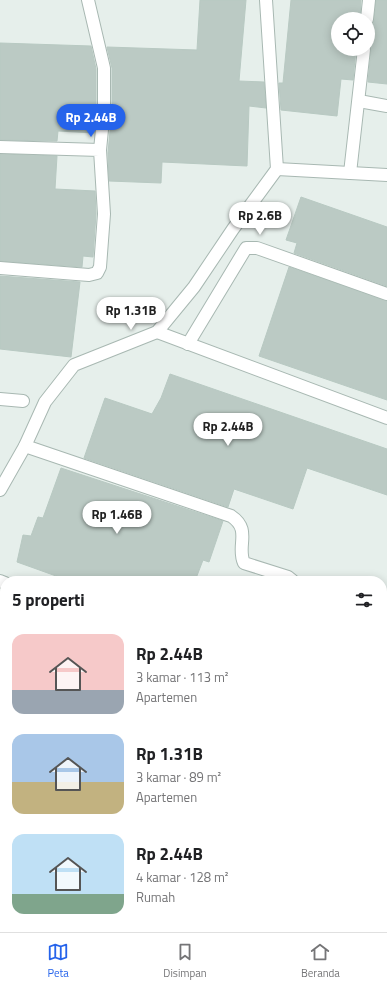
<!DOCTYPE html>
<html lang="id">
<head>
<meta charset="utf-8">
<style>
	body { margin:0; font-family:"Titillium Web",sans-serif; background:#f2f2f2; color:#202124; height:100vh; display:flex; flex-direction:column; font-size:15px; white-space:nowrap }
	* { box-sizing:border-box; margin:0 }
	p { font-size:13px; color:#757577 }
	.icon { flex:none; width:22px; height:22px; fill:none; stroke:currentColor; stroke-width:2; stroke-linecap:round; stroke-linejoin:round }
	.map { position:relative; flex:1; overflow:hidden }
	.drawer { position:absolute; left:0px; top:576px; width:387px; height:356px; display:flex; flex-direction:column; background:#fff; border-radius:16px 16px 0 0; box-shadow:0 2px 10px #0003 }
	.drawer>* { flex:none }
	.controls { position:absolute; left:331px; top:12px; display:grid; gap:8px }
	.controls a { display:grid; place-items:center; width:44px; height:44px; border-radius:50%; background:#fff; box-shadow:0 2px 10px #0003; font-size:20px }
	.price { position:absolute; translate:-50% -34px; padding:0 9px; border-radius:14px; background:#fff; color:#222; font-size:13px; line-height:26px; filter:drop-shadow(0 1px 2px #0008) }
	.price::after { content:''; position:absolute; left:50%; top:24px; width:12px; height:9px; margin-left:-6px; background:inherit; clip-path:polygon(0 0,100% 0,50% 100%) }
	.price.current { background:#2563eb; color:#fff }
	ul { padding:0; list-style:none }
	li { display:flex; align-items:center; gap:12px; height:100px; padding:0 12px }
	li span { display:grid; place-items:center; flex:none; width:112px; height:80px; border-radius:12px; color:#555 }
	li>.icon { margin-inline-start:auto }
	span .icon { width:48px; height:48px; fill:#fffc; stroke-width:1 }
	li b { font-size:17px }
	h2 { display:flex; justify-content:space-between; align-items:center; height:48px; padding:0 12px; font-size:17px }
	.menu { display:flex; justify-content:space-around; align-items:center; height:56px; border-top:1px solid #e0e0e0; background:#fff; font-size:11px; color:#757577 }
	.menu a { display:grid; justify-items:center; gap:2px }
	.menu .current { color:#2563eb }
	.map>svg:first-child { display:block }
	.building { fill:#bbcac4; stroke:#b8c9c2 }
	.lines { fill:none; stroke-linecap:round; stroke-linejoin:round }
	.street-casing { stroke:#a8b8b2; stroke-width:14 }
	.path { stroke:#86b3a5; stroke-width:2.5; stroke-dasharray:2 3; stroke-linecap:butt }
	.street { stroke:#fff; stroke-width:12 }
</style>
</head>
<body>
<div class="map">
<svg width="387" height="932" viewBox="0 0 387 932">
	<rect width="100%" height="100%" fill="#e6efeb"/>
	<g class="building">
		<polygon points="200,0 246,0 239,81 264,82 266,108 249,106 247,166 162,162 161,183 109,181 108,153 112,109 112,68 107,47 197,50"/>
		<polygon points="291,0 361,0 360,19 338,19 338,49 356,49 353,80 341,79 337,116 281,110 279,83 283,83"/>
		<polygon points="376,0 387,0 387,84 368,82 371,50 368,43 368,26 373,24 374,20"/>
		<polygon points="0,43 91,46 96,69 96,109 94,133 58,131 57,141 0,140"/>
		<polygon points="0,154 57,156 55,189 95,191 96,214 93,257 83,256 82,267 0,261"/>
		<polygon points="301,197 387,227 387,286 294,253 297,243 286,240"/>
		<polygon points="289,267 387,301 387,400 259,356"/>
		<polygon points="0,276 80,282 71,357 0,349"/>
		<polygon points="170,374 387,449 387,495 307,468 293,509 234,489 228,507 84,458 105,398 152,414 161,398"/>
		<polygon points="61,468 223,521 209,562 203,560 195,581 70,581 17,562 23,535 31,536 38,517 43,518"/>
	</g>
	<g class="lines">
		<defs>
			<g id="street">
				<polyline points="88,0 104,68 104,109 100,150"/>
				<polyline points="367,19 369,0"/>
				<polyline points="359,101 387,106"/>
				<polyline points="0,147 100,150 104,214 100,267 97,273 89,275 0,268"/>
				<polyline points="277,169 387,175"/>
				<polyline points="350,173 364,49"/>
				<polyline points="157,332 387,418"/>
				<polyline points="188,344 246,248 257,248 387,294"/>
				<polyline points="0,399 23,401"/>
				<path d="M25 446 231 516C252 530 236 546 244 563L288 577 293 581"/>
				<polyline points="0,490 25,446 45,402 74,365 157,332 194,287 233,229 277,169 266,0"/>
				<polyline points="0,581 5,583"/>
				<polyline points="382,627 387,628"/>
				<polyline points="0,649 5,650"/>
				<polyline points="382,732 387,733"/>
				<polyline points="382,869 387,832"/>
				<polyline points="358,932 359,927"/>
			</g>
		</defs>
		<use href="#street" class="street-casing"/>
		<polyline class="path" points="119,932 120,927"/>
		<use href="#street" class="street"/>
	</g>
</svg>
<div class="controls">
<a><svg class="icon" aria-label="locate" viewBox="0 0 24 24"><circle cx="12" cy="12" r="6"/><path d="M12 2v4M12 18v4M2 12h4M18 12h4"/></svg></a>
</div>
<b class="price current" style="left:91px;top:138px">Rp 2.44B</b>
<b class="price" style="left:260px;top:236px">Rp 2.6B</b>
<b class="price" style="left:131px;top:331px">Rp 1.31B</b>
<b class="price" style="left:228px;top:447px">Rp 2.44B</b>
<b class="price" style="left:117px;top:535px">Rp 1.46B</b>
<section class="drawer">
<h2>5 properti<svg class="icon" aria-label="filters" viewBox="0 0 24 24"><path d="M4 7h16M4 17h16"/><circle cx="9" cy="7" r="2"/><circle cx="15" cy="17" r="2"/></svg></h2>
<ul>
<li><span style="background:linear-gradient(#f6c9c9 70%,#9aa5b1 0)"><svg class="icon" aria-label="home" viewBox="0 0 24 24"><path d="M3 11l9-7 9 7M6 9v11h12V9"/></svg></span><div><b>Rp 2.44B</b><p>3 kamar · 113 m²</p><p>Apartemen</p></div></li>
<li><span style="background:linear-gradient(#a9c7e8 60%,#c2b280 0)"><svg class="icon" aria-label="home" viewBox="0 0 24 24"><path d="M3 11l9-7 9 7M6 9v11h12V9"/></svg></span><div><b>Rp 1.31B</b><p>3 kamar · 89 m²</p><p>Apartemen</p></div></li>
<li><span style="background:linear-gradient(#bfe0f5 75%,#7fa58c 0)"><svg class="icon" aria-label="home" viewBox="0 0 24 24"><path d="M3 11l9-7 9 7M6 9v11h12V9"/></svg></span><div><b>Rp 2.44B</b><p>4 kamar · 128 m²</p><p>Rumah</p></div></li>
</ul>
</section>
</div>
<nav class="menu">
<a class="current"><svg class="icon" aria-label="map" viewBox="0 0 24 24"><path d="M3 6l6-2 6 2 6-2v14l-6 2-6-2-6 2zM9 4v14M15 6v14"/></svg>Peta</a>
<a><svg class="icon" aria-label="saved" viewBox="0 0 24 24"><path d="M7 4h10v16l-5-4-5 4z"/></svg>Disimpan</a>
<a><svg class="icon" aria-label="home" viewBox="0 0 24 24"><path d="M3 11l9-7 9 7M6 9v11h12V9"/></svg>Beranda</a>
</nav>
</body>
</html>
